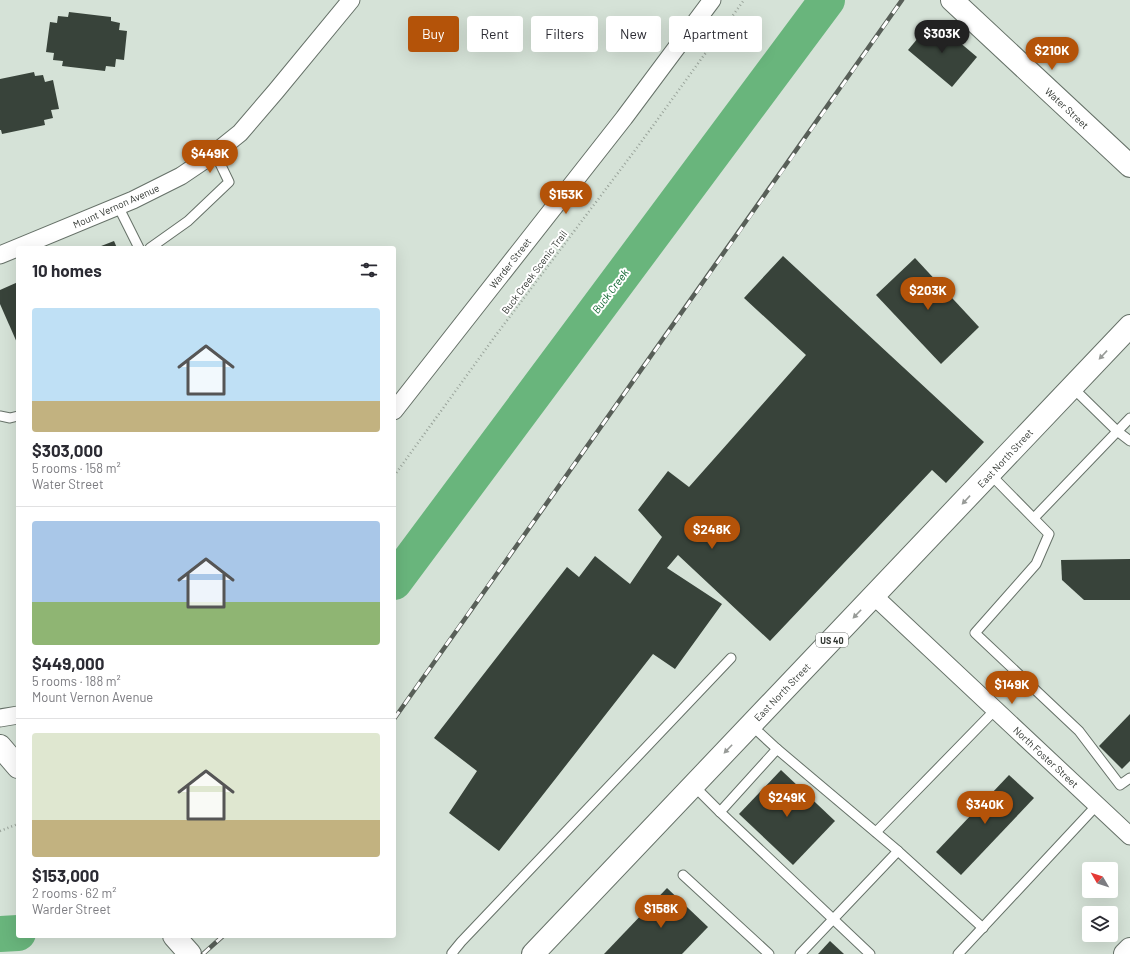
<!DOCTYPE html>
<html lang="en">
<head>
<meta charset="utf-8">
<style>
	body { margin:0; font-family:Barlow,sans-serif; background:#f7f7f7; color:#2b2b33; height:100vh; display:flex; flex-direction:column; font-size:15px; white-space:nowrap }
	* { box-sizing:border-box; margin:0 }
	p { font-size:13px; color:#7c7c81 }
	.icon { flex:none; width:22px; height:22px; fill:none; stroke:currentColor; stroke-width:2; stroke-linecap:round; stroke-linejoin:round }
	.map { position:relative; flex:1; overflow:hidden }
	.details { position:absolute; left:16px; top:246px; width:380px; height:692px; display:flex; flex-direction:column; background:#fff; border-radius:4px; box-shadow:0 4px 16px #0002 }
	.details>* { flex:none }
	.top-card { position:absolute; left:408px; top:16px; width:380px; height:36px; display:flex; gap:8px }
	.needle { width:26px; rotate:309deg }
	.tools { position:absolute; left:1082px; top:862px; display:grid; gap:8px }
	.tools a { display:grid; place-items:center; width:36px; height:36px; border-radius:4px; background:#fff; box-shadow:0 4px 16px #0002; font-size:20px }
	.price { position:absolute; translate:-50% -34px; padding:0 9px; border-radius:14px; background:#b45309; color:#fff; font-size:13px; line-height:26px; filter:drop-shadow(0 1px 2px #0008) }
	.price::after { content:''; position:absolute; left:50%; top:24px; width:12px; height:9px; margin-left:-6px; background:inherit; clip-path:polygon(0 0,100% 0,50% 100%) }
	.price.selected { background:#222; color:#fff }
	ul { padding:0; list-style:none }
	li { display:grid; align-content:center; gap:8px; height:212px; padding:0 16px }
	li+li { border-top:1px solid #e1e1e2 }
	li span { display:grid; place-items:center; height:124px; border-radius:4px; color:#555 }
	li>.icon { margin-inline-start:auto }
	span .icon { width:72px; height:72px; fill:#fffc; stroke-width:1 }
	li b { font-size:17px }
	h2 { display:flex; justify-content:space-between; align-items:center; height:48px; padding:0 16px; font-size:17px }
	.tag { padding:0 14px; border-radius:4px; background:#fff; box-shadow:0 4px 16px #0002; font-size:14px; line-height:36px }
	.tag.selected { background:#b45309; color:#fff }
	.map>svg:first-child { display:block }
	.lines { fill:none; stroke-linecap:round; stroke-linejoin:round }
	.river { stroke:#69b57c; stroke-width:36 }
	.building { fill:#38433a }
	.lane-casing { stroke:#667168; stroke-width:11 }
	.street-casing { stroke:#667168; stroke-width:19 }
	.secondary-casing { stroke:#667168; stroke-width:24 }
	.primary-casing { stroke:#667168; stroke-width:24 }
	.path { stroke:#99a39a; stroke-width:2.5; stroke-dasharray:1 3; stroke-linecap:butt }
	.lane { stroke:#fff; stroke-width:9 }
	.street { stroke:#fff; stroke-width:17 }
	.secondary { stroke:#fff; stroke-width:22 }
	.primary { stroke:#fff; stroke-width:22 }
	.rail-casing { stroke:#585f58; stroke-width:4.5 }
	.rail { stroke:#fff; stroke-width:3; stroke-dasharray:9; stroke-linecap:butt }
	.oneway { fill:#989b98 }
	.labels { text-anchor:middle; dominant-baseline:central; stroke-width:4; stroke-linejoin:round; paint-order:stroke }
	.shield { fill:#fff; stroke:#707370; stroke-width:1 }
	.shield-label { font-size:9px; font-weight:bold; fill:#323732 }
	.street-label { font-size:10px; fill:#323732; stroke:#fff }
	.water-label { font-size:11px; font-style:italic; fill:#126732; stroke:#fff }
</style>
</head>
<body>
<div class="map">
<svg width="1130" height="954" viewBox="0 0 1130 954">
	<rect width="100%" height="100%" fill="#d5e2d7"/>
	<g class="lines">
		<g class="river">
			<polyline points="394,582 827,0"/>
			<polyline points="0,934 18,933"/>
		</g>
	</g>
	<g class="building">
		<polygon points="69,12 111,17 111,21 120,23 119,30 127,31 124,60 116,59 115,67 106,66 105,71 62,66 63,61 53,60 54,53 46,52 50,22 57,23 58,16 68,17"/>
		<polygon points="933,20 977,57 952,87 908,50"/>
		<polygon points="34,72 35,76 43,75 45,82 53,80 59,109 51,110 53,118 44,120 45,125 2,134 1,130 0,130 0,79"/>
		<polygon points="114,241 117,248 96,248"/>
		<polygon points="783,256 984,442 946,483 932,470 770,641 678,555 667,568 722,604 675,669 653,654 499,851 449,813 477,771 434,738 567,567 579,577 595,556 630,584 662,537 638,510 668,471 689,487 806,355 744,298"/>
		<polygon points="915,258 979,327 941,364 876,295"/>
		<polygon points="18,282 18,345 0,304 0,290"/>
		<polygon points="1130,559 1130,600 1084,600 1062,580 1061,560"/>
		<polygon points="1130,714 1130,761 1122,769 1099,746"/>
		<polygon points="781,770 835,821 793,865 739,814"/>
		<polygon points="1009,775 1034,798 961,875 936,852"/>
		<polygon points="667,888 708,927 682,954 604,954"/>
		<polygon points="830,941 844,954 818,954"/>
	</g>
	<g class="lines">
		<defs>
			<g id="lane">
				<polyline points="118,206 139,248"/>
				<polyline points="150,248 188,221 229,182 215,153"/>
				<polyline points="1072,387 1117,431 1130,441"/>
				<polyline points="0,416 10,418 18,416"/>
				<polyline points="990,474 1049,534 1036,564 975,633 1079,731 1120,785 1130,778"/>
				<polyline points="1034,518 1130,418"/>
				<polyline points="751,725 777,749"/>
				<polyline points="693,785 720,812"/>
				<polyline points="876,832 995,710"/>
				<polyline points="898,851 983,928"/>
				<polyline points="683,875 769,954"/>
				<polyline points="453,954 452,953 461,942 731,658"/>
				<polyline points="800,954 898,851 777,749 720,812 870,954"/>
				<polyline points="958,954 1097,805"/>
			</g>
			<g id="street">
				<polyline points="0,255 133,200 181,176 215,153 240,133 276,91 351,0"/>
				<polyline points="394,411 624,118 712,0"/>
				<polyline points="874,596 1130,836"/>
				<polyline points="0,718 18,715"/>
			</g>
			<polyline id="secondary" points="952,0 1130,166"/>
			<g id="primary">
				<polyline points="0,746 18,767"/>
				<polyline points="174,936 190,954"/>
				<polyline points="533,954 1130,326"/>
				<polyline points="1125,954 1130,949"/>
			</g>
		</defs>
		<use href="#lane" class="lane-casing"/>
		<use href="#street" class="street-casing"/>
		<use href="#secondary" class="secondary-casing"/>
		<use href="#primary" class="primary-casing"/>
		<g class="path">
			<polyline points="394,476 496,335 639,145 744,0"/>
			<polyline points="0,831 18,824"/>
		</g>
		<use href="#lane" class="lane"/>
		<use href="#street" class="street"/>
		<use href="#secondary" class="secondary"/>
		<use href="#primary" class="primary"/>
		<defs>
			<g id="rail">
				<path d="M394 719C563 479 734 241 902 0"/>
				<polyline points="203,954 223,936"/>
			</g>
		</defs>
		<use href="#rail" class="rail-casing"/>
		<use href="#rail" class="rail"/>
	</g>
	<defs><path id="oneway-solid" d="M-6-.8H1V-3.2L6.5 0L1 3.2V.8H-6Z"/></defs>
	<g class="oneway">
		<use href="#oneway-solid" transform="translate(1103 355) rotate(133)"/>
		<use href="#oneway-solid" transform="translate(966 500) rotate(133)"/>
		<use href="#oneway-solid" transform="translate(857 614) rotate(134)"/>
		<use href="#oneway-solid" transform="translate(728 749) rotate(134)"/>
	</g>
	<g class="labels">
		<rect class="shield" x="816" y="633" width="32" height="14" rx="3"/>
		<g class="shield-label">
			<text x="832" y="640">US 40</text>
		</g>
		<g class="street-label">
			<text transform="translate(1067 108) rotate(43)">Water Street</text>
			<text transform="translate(116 206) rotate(-24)">Mount Vernon Avenue</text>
			<text transform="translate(510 263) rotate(-52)">Warder Street</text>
			<text transform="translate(534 272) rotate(-53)">Buck Creek Scenic Trail</text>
			<text transform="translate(1005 458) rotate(-47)">East North Street</text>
			<text transform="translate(782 692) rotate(-46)">East North Street</text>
			<text transform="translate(1046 757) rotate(43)">North Foster Street</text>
		</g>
		<g class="water-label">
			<text transform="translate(610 291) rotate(-53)">Buck Creek</text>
		</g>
	</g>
</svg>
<div class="tools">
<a><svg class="needle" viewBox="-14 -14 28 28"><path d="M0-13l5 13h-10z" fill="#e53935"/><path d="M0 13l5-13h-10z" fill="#7c7c81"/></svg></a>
<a><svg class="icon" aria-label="layers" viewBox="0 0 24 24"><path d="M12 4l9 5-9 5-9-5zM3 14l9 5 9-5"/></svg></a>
</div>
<b class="price selected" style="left:942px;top:54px">$303K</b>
<b class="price" style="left:1052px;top:71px">$210K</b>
<b class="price" style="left:210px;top:174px">$449K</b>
<b class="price" style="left:566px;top:215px">$153K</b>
<b class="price" style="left:928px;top:311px">$203K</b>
<b class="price" style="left:712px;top:550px">$248K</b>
<b class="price" style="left:1012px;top:705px">$149K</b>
<b class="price" style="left:787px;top:818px">$249K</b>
<b class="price" style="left:985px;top:825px">$340K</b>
<b class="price" style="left:661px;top:929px">$158K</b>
<div class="top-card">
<a class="tag selected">Buy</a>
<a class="tag">Rent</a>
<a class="tag">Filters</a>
<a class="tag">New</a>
<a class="tag">Apartment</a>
</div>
<section class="details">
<h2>10 homes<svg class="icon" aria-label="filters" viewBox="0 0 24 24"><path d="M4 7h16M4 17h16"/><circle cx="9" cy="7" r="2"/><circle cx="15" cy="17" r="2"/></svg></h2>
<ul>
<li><span style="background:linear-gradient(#bfe0f5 75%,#c2b280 0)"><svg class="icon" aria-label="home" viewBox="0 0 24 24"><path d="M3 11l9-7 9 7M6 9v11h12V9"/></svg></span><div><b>$303,000</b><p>5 rooms · 158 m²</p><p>Water Street</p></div></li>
<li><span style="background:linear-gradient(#a9c7e8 65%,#8fb573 0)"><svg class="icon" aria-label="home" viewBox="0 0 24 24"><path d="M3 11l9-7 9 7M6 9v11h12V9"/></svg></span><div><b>$449,000</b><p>5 rooms · 188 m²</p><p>Mount Vernon Avenue</p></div></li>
<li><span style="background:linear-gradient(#dfe7d0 70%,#c2b280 0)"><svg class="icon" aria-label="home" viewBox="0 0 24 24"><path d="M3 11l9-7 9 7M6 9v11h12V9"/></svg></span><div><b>$153,000</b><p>2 rooms · 62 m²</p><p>Warder Street</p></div></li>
</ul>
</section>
</div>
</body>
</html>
